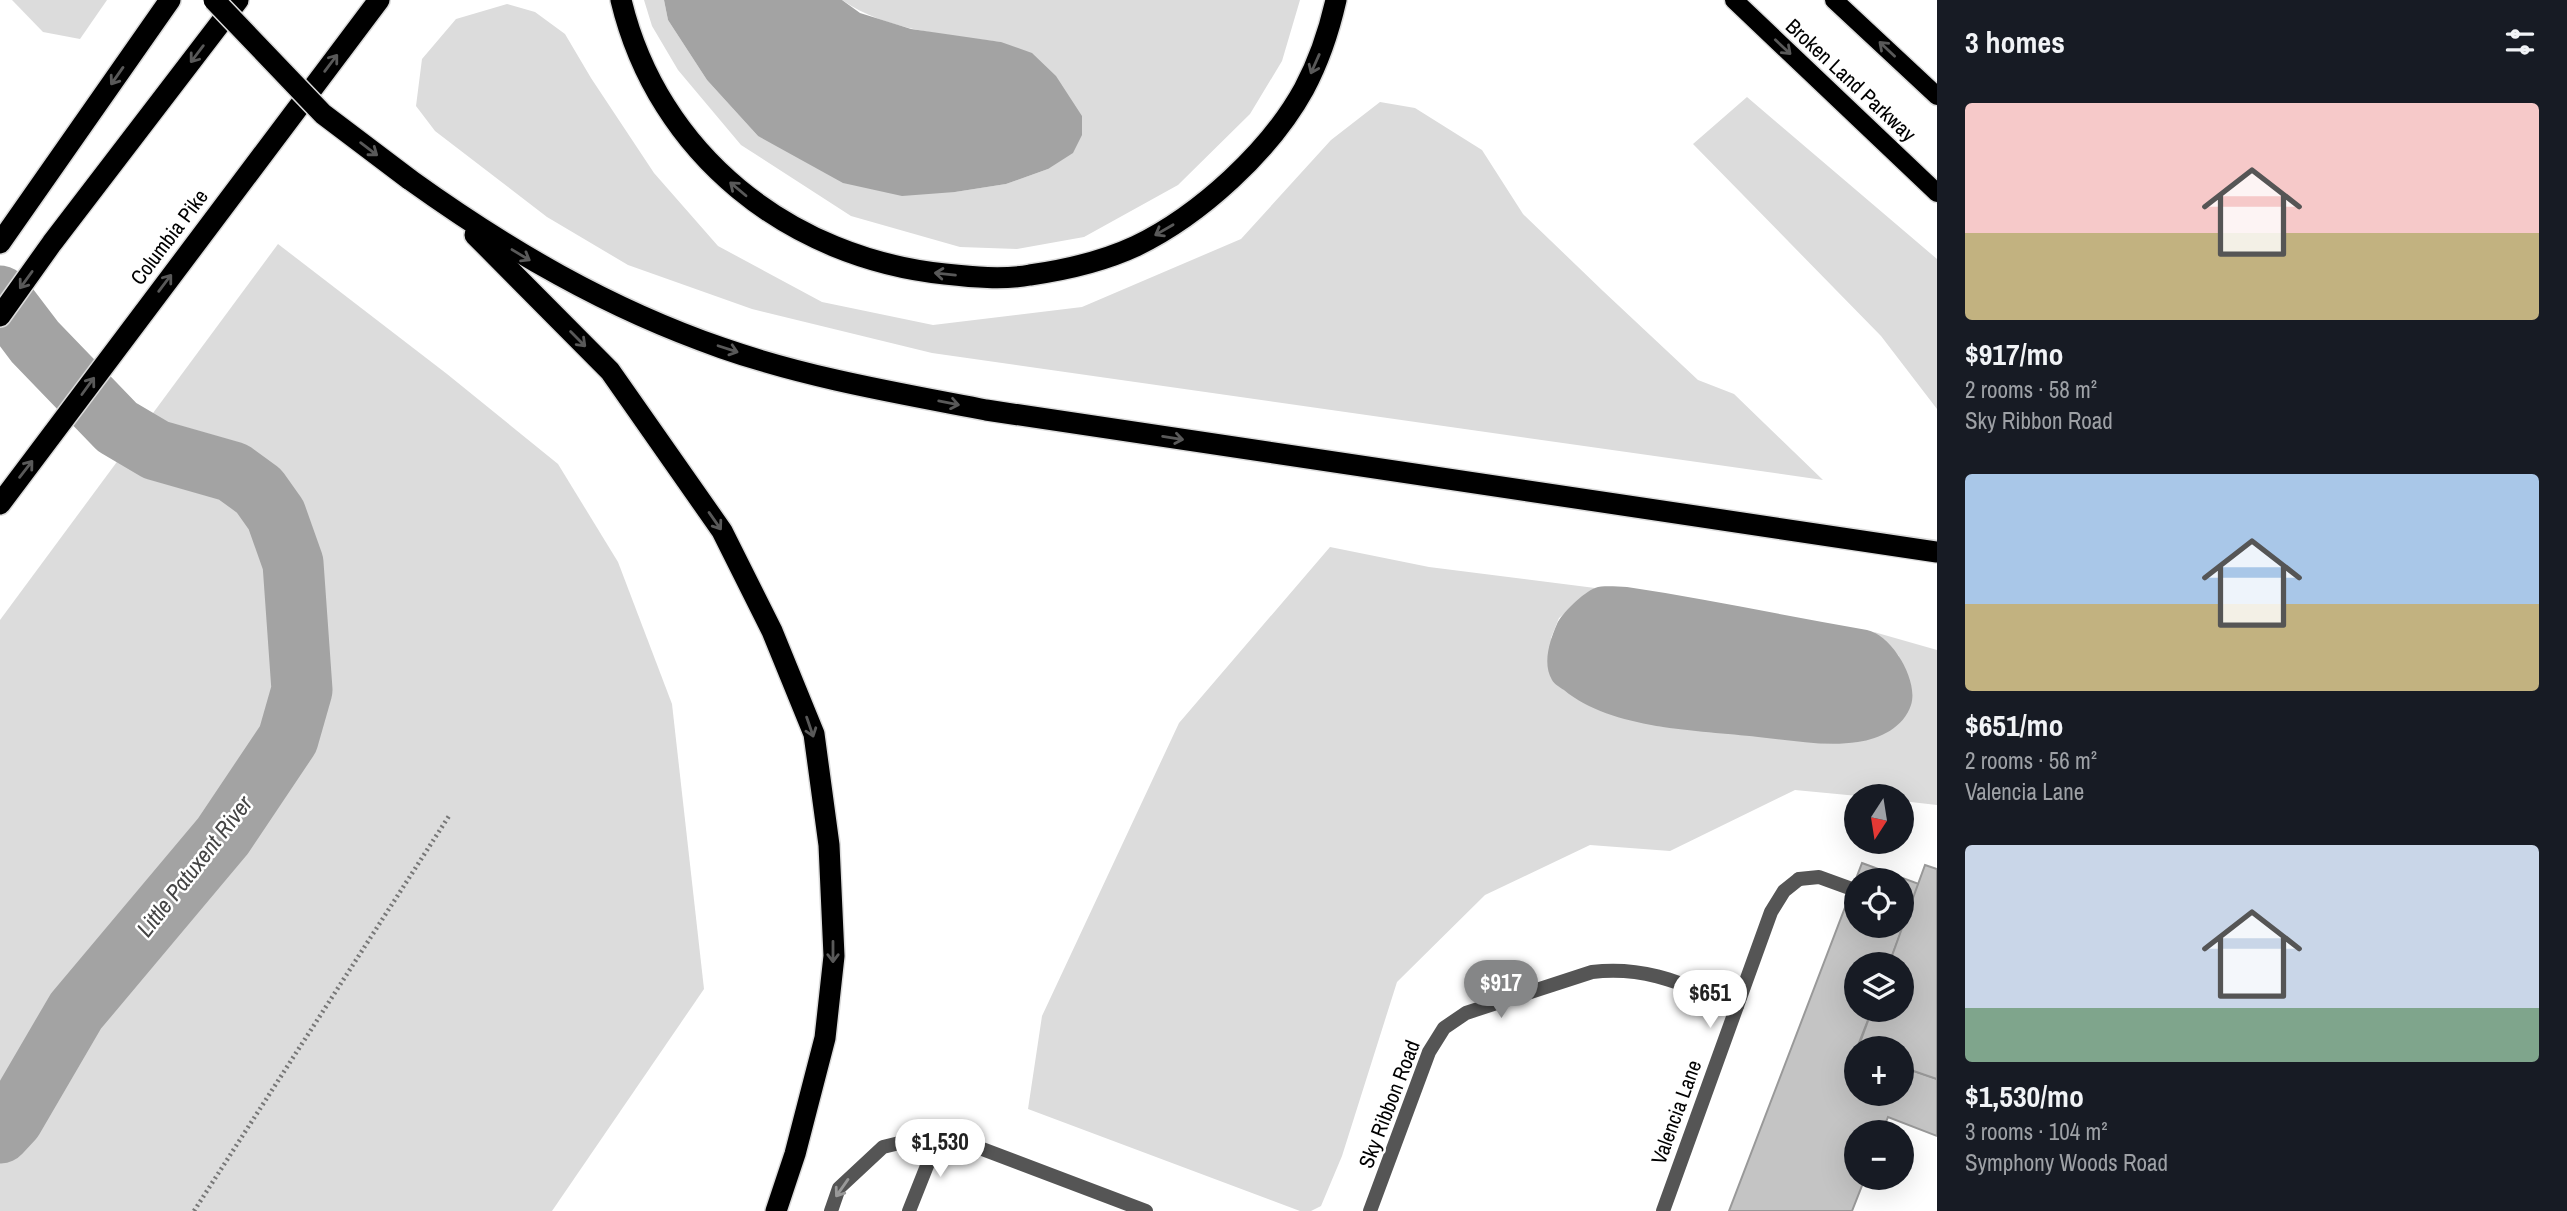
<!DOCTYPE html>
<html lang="en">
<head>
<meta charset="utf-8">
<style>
	body { margin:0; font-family:"Archivo Narrow",sans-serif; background:#242831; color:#f1f3f6; height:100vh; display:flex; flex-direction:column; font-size:26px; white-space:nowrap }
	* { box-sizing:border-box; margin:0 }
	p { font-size:23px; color:#9ea1a6 }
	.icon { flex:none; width:38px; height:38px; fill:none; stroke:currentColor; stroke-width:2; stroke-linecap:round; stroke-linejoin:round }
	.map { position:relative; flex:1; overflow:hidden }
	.side { display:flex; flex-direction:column; background:#171b24; width:630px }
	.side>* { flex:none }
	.needle { width:46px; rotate:192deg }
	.tools { position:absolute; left:1844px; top:784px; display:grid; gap:14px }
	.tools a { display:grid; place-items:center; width:70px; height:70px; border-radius:50%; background:#171b24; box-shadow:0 7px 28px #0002; font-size:35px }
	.price { position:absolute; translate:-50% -60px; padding:0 16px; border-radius:24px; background:#fff; color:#222; font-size:23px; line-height:46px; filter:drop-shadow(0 2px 4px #0008) }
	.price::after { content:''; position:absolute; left:50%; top:42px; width:21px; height:16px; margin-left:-10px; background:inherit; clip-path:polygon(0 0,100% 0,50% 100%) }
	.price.active { background:#858687; color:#fff }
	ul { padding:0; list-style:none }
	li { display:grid; align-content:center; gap:14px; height:371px; padding:0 28px }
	li span { display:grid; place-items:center; height:217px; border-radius:7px; color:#555 }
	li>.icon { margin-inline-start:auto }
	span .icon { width:126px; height:126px; fill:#fffc; stroke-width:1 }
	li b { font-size:30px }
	h2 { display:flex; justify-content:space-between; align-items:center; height:84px; padding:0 28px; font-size:30px }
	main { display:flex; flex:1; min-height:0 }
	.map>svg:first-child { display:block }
	.green { fill:#dcdcdc }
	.water { fill:#a3a3a3 }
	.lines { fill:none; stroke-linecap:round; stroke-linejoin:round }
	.river { stroke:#a3a3a3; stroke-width:61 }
	.building { fill:#c4c4c4; stroke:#999; stroke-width:2; fill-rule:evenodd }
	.primary-casing { stroke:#dbdbdb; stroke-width:21 }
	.motorway-casing { stroke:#dbdbdb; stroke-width:24 }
	.path { stroke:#777; stroke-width:4.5; stroke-dasharray:2 3.5; stroke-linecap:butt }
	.service { stroke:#555; stroke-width:14 }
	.minor { stroke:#555; stroke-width:14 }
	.primary { stroke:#000; stroke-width:18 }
	.motorway { stroke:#000; stroke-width:21 }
	.motorway-bridge-casing { stroke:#dbdbdb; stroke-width:24; stroke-linecap:butt }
	.motorway-bridge { stroke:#000; stroke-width:21 }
	.oneway { stroke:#595959 }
	.oneway2 { stroke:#999 }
	.labels { text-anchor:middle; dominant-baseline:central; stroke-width:5; stroke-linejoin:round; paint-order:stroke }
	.street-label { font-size:21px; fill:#000; stroke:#fff }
	.water-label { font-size:23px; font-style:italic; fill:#444; stroke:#fff }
</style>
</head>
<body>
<main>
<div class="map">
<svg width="1937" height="1211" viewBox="0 0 1937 1211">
	<rect width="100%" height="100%" fill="#fff"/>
	<g class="green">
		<polygon points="12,0 107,0 80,39 43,32"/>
		<path d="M644 0H664L668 20 707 80 758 136 955 192 1006 184 1048 169 1001 42C947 35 887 31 842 0H1300L1282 61 1250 114 1178 185 1084 237 1017 249 960 247 851 216 741 145 678 70 652 26Z"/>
		<polygon points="507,4 535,12 565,34 591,78 654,173 718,246 822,302 933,325 1082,307 1241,239 1331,140 1380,102 1415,108 1482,150 1523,214 1603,291 1698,380 1734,394 1823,480 932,353 752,309 628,265 547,217 435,131 416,106 422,59 456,19"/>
		<polygon points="1747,97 1937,259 1937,409 1881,336 1693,144"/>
		<polygon points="278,244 447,374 558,464 618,562 672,704 704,989 552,1211 0,1211 0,620"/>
		<polygon points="1330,547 1429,567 1595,588 1559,618 1551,638 1657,726 1823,743 1859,742 1899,656 1874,632 1937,650 1937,805 1902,801 1902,796 1858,796 1795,790 1670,851 1590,845 1485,895 1397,982 1342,1156 1321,1206 1311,1211 1300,1211 1028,1109 1042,1016 1179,723"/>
	</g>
	<g class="water">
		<polygon points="664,0 842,0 860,13 911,29 1001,42 1032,53 1056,76 1082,116 1082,135 1073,153 1048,169 1006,184 955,192 902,196 843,183 758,136 707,80 668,20"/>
		<path d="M1627 587C1707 599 1786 616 1867 630 1892 635 1919 681 1911 705 1904 727 1880 739 1858 742 1825 747 1790 740 1758 737 1698 730 1612 730 1564 690 1561 688 1554 684 1552 680 1542 663 1550 640 1557 624 1561 614 1584 592 1595 588 1604 585 1617 587 1627 587Z"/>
	</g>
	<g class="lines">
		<polyline class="river" points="0,296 35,342 117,427 156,450 233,472 259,491 276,515 293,563 302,690 288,739 223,836 76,1011 13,1119 0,1133"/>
	</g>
	<g class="building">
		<path d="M1862 863 1919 884 1889 964H1857V1010H1872L1857 1048V1094H1902V1067L1937 1079V1136L1888 1117 1882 1132H1857V1178H1865L1852 1211H1729ZM1857 880H1902V926H1857Z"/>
		<polygon points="1925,865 1937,869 1937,1079 1902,1067 1902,1048 1858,1048 1872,1010 1902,1010 1902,964 1889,964"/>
	</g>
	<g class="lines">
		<defs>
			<g id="primary">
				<polyline points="1734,0 1937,193"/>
				<polyline points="1834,0 1937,96"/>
			</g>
			<g id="motorway">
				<path d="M621 0C658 155 790 258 945 274 972 277 1003 280 1030 275 1065 270 1104 261 1136 246 1200 215 1270 151 1304 89 1319 61 1329 31 1336 0"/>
				<path d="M409 179C508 250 607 308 722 348 808 378 898 393 986 410L1937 552"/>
				<polyline points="475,235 610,371 722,531 772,631 814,734 829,845 834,956 825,1038 795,1154 776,1211"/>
				<polyline points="0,243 170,0"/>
				<polyline points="0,316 52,243 238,0"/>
				<polyline points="0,504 379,0"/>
			</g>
		</defs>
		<use href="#primary" class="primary-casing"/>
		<use href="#motorway" class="motorway-casing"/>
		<polyline class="path" points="194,1211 449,816"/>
		<polyline class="service" points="1799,879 1819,877 1852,889"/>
		<g class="minor">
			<polyline points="940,1133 1146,1211"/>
			<polyline points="831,1211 839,1188 883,1147 940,1133"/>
			<polyline points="909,1211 940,1133"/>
			<path d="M1370 1211 1429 1052 1444 1028 1466 1013 1592 972C1647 965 1687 986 1737 1006"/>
			<polyline points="1663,1211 1771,912 1784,891 1799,879"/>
		</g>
		<use href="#primary" class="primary"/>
		<use href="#motorway" class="motorway"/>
		<defs>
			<polyline id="motorway-bridge" points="214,0 323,114 409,179"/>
		</defs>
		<use href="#motorway-bridge" class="motorway-bridge-casing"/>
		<use href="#motorway-bridge" class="motorway-bridge"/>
	</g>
	<defs><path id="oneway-shaft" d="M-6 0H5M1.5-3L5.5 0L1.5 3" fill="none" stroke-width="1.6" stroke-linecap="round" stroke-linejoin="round" transform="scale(1.75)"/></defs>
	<g class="oneway">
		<use href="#oneway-shaft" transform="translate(1783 47) rotate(43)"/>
		<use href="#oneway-shaft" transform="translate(1887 49) rotate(-137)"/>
		<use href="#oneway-shaft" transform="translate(197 54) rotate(127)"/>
		<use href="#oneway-shaft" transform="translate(331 63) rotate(-53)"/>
		<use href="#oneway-shaft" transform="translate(1315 64) rotate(114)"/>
		<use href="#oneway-shaft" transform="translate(117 76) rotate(125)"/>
		<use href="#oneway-shaft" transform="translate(369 149) rotate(37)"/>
		<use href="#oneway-shaft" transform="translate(738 189) rotate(-140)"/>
		<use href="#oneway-shaft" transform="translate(1164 230) rotate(150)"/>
		<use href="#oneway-shaft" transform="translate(521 255) rotate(31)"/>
		<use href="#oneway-shaft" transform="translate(945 274) rotate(-174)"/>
		<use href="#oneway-shaft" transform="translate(26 280) rotate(126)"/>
		<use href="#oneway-shaft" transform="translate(165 283) rotate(-53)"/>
		<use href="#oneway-shaft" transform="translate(578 339) rotate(45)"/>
		<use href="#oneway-shaft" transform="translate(728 349) rotate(18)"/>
		<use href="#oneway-shaft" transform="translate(88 386) rotate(-54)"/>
		<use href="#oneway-shaft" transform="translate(949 403) rotate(11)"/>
		<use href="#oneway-shaft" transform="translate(1173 438) rotate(9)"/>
		<use href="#oneway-shaft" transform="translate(26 469) rotate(-52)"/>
		<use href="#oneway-shaft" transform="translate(715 521) rotate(55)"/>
		<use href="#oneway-shaft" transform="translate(810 727) rotate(71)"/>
		<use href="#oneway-shaft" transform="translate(833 952) rotate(90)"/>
	</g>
	<use class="oneway2" href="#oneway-shaft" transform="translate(842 1188) rotate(125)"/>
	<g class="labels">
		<g class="street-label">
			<text transform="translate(1851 80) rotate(43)">Broken Land Parkway</text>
			<text transform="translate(169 237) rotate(-53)">Columbia Pike</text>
			<text transform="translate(1389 1104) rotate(-69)">Sky Ribbon Road</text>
			<text transform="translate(1676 1112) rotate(-70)">Valencia Lane</text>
		</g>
		<g class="water-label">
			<text transform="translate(194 866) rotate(-52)">Little Patuxent River</text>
		</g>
	</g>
</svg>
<div class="tools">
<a><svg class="needle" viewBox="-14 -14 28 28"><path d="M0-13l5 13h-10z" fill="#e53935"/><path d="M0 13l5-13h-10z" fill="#9ea1a6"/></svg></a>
<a><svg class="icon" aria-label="locate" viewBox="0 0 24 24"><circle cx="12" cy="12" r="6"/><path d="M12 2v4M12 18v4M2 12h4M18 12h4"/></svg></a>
<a><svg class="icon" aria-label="layers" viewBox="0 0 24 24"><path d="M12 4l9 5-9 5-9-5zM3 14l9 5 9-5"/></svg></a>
<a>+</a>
<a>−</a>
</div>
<b class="price active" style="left:1501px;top:1020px">$917</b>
<b class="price" style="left:1710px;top:1030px">$651</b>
<b class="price" style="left:940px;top:1179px">$1,530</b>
</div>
<section class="side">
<h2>3 homes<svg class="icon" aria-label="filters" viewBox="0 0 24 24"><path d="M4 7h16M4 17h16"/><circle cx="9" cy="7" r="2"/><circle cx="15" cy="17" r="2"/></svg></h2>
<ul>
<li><span style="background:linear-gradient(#f6c9c9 60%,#c2b280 0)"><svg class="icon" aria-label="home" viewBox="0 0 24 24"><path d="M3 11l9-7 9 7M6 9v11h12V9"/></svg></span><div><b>$917/mo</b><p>2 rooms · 58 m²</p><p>Sky Ribbon Road</p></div></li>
<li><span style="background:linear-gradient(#a9c7e8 60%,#c2b280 0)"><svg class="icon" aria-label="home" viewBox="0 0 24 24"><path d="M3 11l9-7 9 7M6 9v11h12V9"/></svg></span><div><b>$651/mo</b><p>2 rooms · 56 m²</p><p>Valencia Lane</p></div></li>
<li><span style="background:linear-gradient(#c9d6e8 75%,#7fa58c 0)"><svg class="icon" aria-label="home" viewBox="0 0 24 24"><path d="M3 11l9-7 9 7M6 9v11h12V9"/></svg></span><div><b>$1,530/mo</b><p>3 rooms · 104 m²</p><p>Symphony Woods Road</p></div></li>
</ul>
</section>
</main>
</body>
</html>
